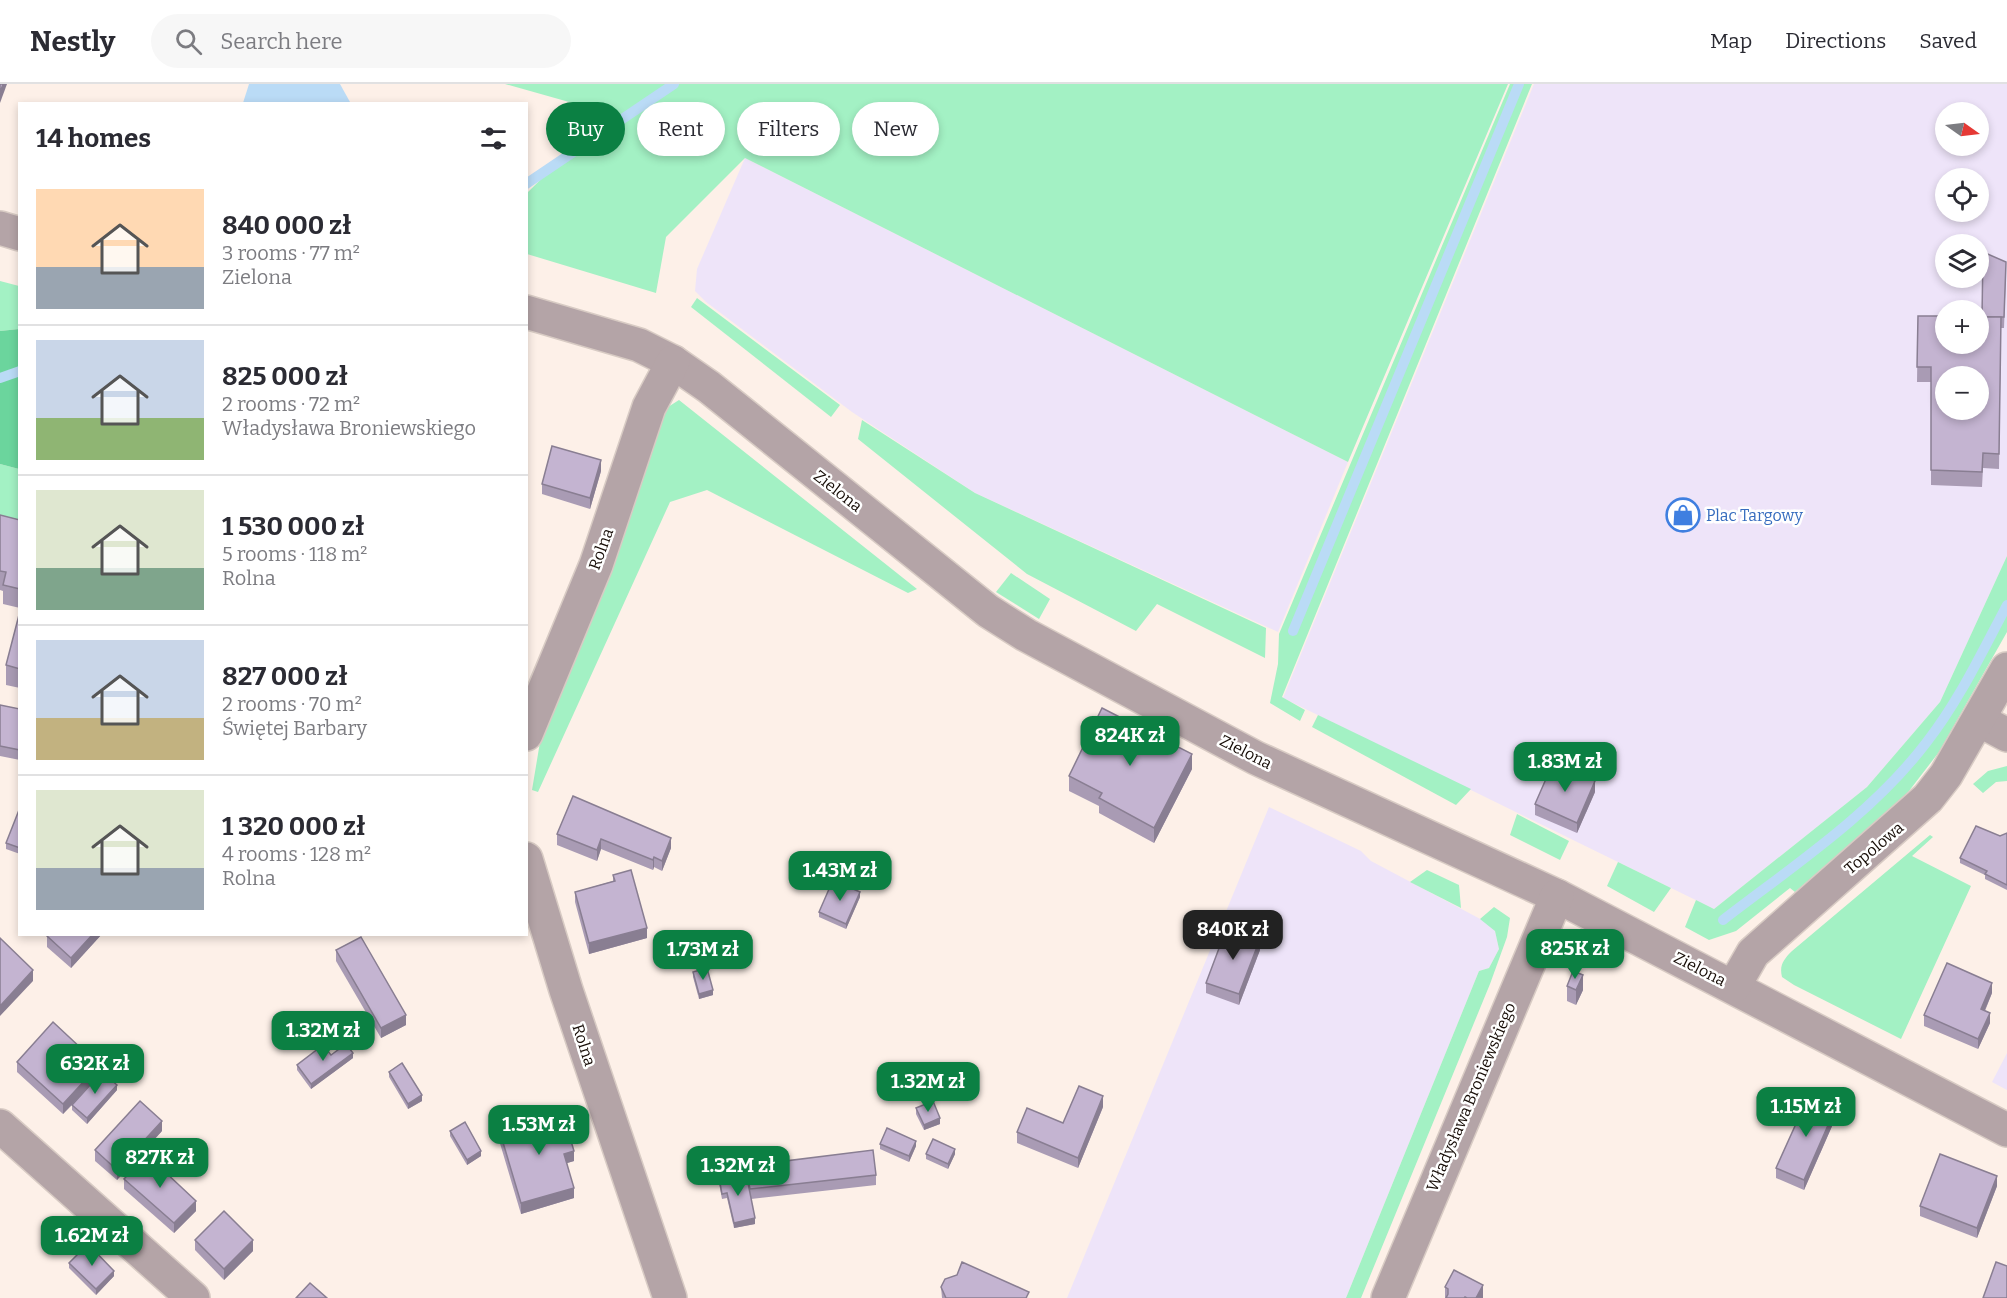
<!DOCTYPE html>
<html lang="en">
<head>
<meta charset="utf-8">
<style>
	body { margin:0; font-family:Bitter,serif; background:#f7f7f7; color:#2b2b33; height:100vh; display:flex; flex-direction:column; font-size:22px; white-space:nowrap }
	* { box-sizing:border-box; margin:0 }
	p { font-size:20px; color:#7c7c81 }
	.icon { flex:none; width:33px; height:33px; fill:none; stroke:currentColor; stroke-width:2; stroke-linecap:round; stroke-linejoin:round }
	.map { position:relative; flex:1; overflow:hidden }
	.drawer { position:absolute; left:18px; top:18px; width:510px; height:834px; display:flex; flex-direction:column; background:#fff; border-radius:0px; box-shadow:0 3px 9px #0003 }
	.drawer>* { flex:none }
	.guide { position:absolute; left:546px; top:18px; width:570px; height:54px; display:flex; gap:12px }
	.needle { width:39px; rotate:104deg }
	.fabs { position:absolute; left:1935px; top:18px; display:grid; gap:12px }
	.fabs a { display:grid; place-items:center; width:54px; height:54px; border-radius:50%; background:#fff; box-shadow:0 3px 9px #0003; font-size:30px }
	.price { position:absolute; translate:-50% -51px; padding:0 14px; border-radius:12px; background:#0b8043; color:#fff; font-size:20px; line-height:39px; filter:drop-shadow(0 2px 3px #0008) }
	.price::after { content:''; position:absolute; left:50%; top:36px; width:18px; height:14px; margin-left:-9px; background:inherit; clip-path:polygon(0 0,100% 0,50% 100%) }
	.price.on { background:#222; color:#fff }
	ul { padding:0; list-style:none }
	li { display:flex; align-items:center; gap:18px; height:150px; padding:0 18px }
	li+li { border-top:2px solid #e1e1e2 }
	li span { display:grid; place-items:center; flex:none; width:168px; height:120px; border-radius:0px; color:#555 }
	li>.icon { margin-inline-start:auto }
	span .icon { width:72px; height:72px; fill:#fffc; stroke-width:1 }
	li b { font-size:26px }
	h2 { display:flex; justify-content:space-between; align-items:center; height:72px; padding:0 18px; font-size:26px }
	.tag { padding:0 21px; border-radius:27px; background:#fff; box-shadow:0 3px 9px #0003; font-size:21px; line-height:54px }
	.tag.on { background:#0b8043; color:#fff }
	header { display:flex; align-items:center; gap:36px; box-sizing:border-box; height:84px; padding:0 30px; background:#fff; border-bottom:2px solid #e1e1e2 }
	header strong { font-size:28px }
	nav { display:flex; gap:33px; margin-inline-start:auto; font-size:21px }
	.search { width:420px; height:54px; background:#f7f7f7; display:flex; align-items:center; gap:15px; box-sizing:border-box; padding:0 21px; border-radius:33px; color:#7c7c81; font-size:22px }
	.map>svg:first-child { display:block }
	.commercial { fill:#eee4f9; fill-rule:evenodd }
	.green { fill:#a3f1c4 }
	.forest { fill:#6bd59d }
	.water { fill:#badbf6 }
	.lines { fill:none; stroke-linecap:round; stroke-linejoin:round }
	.stream { stroke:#badbf6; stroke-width:10 }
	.minor-casing { stroke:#d8cbc4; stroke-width:36 }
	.minor { stroke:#b4a4a7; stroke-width:33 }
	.wall { fill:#a99bb4 }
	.shaded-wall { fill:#897e92 }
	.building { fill:#c4b4d1; stroke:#897e92; stroke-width:1.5; fill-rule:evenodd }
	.labels { text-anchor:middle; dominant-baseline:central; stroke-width:5; stroke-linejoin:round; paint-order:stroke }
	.street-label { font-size:16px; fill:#150b05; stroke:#fff }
	.shop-label { font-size:16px; fill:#366cbe; stroke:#fff; text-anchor:start }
</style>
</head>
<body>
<header>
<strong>Nestly</strong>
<div class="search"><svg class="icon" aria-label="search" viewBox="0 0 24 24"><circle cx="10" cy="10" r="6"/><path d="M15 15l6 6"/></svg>Search here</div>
<nav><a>Map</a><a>Directions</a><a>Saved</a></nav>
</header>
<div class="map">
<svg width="2007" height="1214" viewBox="0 0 2007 1214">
	<rect width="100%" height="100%" fill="#fdf0e8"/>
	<g class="commercial">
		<path d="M1534 0H2007V472L1940 618 1867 703 1714 825 1283 614ZM1946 28H1978V62H1946ZM1946 94H1978V128H1946ZM1946 160H1978V194H1946ZM1946 226H1978V260H1946ZM1946 292H1978V326H1946Z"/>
		<polygon points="745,74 1348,378 1278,548 975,409 852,328 706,218 695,207 697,185"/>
		<polygon points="1269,723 1361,767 1371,777 1486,838 1495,847 1499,865 1489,884 1479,887 1346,1214 1067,1214"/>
		<polygon points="2007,969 2007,1006 1992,998"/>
	</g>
	<g class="green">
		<polygon points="505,0 1508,0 1348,378 745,74 666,153 656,209 527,170 527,109 608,29"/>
		<polygon points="1510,0 1532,0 1282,613 1305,626 1300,637 1270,619 1278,580 1279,550"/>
		<polygon points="0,197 19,202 19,245 0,247"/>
		<polygon points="697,214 840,321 831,333 691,223"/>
		<polygon points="679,316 917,505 908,509 707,406 670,418 538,708 532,706 540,658 656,341 668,323"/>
		<polygon points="862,336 975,409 1266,544 1265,574 1157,520 1136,547 1027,490 858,355"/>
		<polygon points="0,380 19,385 19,442 0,437"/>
		<polygon points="2007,472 2007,548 1939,668 1909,707 1886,729 1795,808 1790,804 1736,847 1709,856 1685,843 1696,816 1714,825 1867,703 1940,618"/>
		<polygon points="1011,489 1050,515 1039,535 996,508"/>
		<polygon points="1318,631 1471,705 1456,721 1312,643"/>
		<polygon points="2007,682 2007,697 1996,698 1983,709 1973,700 1988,687"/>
		<polygon points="1517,730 1569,757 1560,776 1510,751"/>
		<path d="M1930 751 1933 753 1912 772 1971 802 1901 955 1794 901 1782 893C1779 881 1784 875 1792 867Z"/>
		<polygon points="1618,778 1671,804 1654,828 1607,802"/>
		<polygon points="1427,786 1459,801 1461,824 1410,798"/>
		<polygon points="1494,823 1510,834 1507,853 1490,900 1361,1214 1346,1214 1479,887 1489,884 1499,865 1495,847 1480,835"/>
	</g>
	<polygon class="forest" points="19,245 20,245 19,385 0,380 0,247"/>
	<polygon class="water" points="249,0 340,0 350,18 243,19"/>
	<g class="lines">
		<g class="stream">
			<polyline points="526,100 674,0"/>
			<polyline points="0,294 20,287"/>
			<polyline points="1293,547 1519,0"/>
			<path d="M1723 836C1793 782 1872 730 1926 659 1959 617 1982 568 2007 521"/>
		</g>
		<defs>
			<g id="minor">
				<polyline points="0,144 20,150"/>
				<polyline points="526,228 639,261 673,278 709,303 988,527 1026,551 1256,674 1557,812 2007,1046"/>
				<polyline points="1979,636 2007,651"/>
				<polyline points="526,650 596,481 649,323 673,278"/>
				<polyline points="526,775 566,906 670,1214"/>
				<polyline points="1734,902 1753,869 1928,714 1946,691 2007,585"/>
				<polyline points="0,1042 193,1214"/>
				<polyline points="1388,1214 1557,812"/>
			</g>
		</defs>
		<use href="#minor" class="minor-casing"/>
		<use href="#minor" class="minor"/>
	</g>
	<g class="wall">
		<polygon points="2006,189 2004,244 2001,244 1999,385 1983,384 1982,403 1931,401 1931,298 1917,298 1918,232 1982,233"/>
		<polygon points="601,387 590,425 542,410 542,400"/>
		<polygon points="0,431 20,436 20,524 3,520 3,507 0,506"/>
		<polygon points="20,527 20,604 6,601 6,581"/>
		<polygon points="0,621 20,625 20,676 0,672"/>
		<polygon points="1192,685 1154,759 1099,729 1099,722 1069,707 1069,692"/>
		<polygon points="1595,708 1577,749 1535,731 1535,720"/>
		<polygon points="573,712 671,764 662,787 654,783 653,786 601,765 597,777 557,761 557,750"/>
		<polygon points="20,726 20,770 6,765 6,759"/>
		<polygon points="2007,749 2007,806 1985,795 1985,791 1960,779 1960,774"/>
		<polygon points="613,791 647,854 589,870 575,818 575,808 613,797"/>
		<polygon points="860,813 846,845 819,833 819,828"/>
		<polygon points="102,850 71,884 47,863 47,852"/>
		<polygon points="336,866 406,941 381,954 336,877"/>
		<polygon points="1260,866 1239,921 1206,909 1206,899"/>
		<polygon points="693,888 713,911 699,915 693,893"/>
		<polygon points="1567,902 1583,906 1576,921 1567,917"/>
		<polygon points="1992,909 1985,927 1990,939 1978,965 1924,942 1924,931"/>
		<polygon points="331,971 353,974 311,1005 297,986 297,981"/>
		<polygon points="17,978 99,991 117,1006 87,1040 72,1026 72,1021 75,1018 63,1030 17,988"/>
		<polygon points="389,988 422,1017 408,1025 389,993"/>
		<polygon points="1103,1023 1078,1084 1017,1059 1017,1048 1063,1039"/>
		<polygon points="916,1024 940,1040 924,1046 916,1030"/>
		<polygon points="1836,1033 1804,1106 1776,1094 1776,1084"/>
		<polygon points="499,1045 574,1077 567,1079 574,1114 521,1130 499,1056"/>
		<polygon points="162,1047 117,1096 95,1077 95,1066"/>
		<polygon points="450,1047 481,1072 467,1081 450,1052"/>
		<polygon points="880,1060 916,1062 909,1078 880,1065"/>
		<polygon points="926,1070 955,1070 948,1085 926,1075"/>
		<polygon points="745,1082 876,1091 876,1101 751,1115 755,1140 734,1144 727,1114 722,1115 719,1099 719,1094 745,1089"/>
		<polygon points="124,1095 196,1127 174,1149 124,1105"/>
		<polygon points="1997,1102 1977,1154 1920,1132 1920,1122"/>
		<polygon points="195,1156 253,1167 224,1196 195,1166"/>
		<polygon points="69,1179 114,1192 96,1211 69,1184"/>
		<polygon points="941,1203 1029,1214 942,1214"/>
		<polygon points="1445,1203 1483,1214 1445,1214"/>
	</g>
	<g class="shaded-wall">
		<polygon points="3,0 7,0 0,19 0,9"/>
		<polygon points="601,376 601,387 590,425 590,414"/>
		<polygon points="1192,670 1192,685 1154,759 1154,744"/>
		<polygon points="1595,697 1595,708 1577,749 1577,739"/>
		<polygon points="671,754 671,764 662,787 662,777"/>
		<polygon points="601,755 601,765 597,777 597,766"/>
		<polygon points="654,773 654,783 653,786 653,776"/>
		<polygon points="860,808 860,813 846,845 846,840"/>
		<polygon points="647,844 647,854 589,870 589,859"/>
		<polygon points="93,850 102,850 71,884 71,874"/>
		<polygon points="1260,855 1260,866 1239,921 1239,910"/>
		<polygon points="33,886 33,897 0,932 0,922"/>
		<polygon points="1583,891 1583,906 1576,921 1576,906"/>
		<polygon points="1992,899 1992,909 1981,935 1981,925"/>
		<polygon points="713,906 713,911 699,915 699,910"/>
		<polygon points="1990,929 1990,939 1978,965 1978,955"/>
		<polygon points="406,931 406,941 381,954 381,944"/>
		<polygon points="353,969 353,974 311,1005 311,1000"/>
		<polygon points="99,981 99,991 63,1030 63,1020"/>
		<polygon points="117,1001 117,1006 87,1040 87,1034"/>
		<polygon points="422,1011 422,1017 408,1025 408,1020"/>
		<polygon points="1103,1012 1103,1023 1078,1084 1078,1074"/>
		<polygon points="1836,1023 1836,1033 1804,1106 1804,1096"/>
		<polygon points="940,1034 940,1040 924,1046 924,1041"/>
		<polygon points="162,1037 162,1047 117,1096 117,1086"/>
		<polygon points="916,1057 916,1062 909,1078 909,1072"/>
		<polygon points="955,1065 955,1070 948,1085 948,1080"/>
		<polygon points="481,1067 481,1072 467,1081 467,1076"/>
		<polygon points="574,1067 574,1077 564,1080 564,1070"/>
		<polygon points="1997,1092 1997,1102 1977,1154 1977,1144"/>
		<polygon points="574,1104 574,1114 521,1130 521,1119"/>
		<polygon points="196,1117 196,1127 174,1149 174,1139"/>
		<polygon points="755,1134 755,1140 734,1144 734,1139"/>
		<polygon points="253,1156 253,1167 224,1196 224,1185"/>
		<polygon points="114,1187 114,1192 96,1211 96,1205"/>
		<polygon points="1483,1201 1483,1214 1476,1214"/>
	</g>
	<g class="building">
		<polygon points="0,0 3,0 0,9"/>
		<polygon points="1983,168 2006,178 2004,233 1982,233"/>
		<path d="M1918 232H1946V260H1978V233H2001L1999 370 1983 369 1982 388 1931 386V283H1917ZM1946 292H1978V326H1946Z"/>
		<polygon points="552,362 601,376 590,414 542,400"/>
		<polygon points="0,431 20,436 20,505 3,501 6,488 0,487"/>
		<polygon points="20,527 20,585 6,581"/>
		<polygon points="0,621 20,625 20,666 0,662"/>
		<polygon points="1102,624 1192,670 1154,744 1099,714 1102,709 1069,692"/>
		<polygon points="1553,679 1595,697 1577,739 1535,720"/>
		<polygon points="573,712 671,754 662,777 654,773 653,776 601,755 597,766 557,750"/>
		<polygon points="20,726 20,764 6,759 19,726"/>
		<polygon points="1976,742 2000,752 2007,749 2007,801 1985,790 1987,787 1960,774"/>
		<polygon points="631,786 647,844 589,859 575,808 615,797 613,791"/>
		<polygon points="833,796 860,808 846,840 819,828"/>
		<polygon points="1227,843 1260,855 1239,910 1206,899"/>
		<polygon points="49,850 93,850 71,874 47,852"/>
		<polygon points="361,853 406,931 381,944 336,866"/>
		<polygon points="0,854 33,886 0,922"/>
		<polygon points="1947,879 1992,899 1981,925 1990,929 1978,955 1924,931"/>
		<polygon points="707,884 713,906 699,910 693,888"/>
		<polygon points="1573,887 1583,891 1576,906 1567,902"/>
		<polygon points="53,938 99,981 63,1020 17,978"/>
		<polygon points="346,960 353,969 311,1000 297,981 323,961 331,971"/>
		<polygon points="402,979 422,1011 408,1020 389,988"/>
		<polygon points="102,988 117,1001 87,1034 72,1021"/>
		<polygon points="1079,1002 1103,1012 1078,1074 1017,1048 1027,1024 1063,1039"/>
		<polygon points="1809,1011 1836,1023 1804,1096 1776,1084"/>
		<polygon points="140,1017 162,1037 117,1086 95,1066"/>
		<polygon points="933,1017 940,1034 924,1041 916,1024"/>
		<polygon points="562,1027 574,1067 564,1070 574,1104 521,1119 499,1045"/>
		<polygon points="465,1038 481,1067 467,1076 450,1047"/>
		<polygon points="887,1044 916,1057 909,1072 880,1060"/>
		<polygon points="933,1055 955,1065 948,1080 926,1070"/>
		<polygon points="873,1066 876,1091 750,1105 745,1082"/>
		<polygon points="1940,1070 1997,1092 1977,1144 1920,1122"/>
		<polygon points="147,1071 196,1117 174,1139 124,1095"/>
		<polygon points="746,1089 755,1134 734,1139 727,1109 722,1110 719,1094"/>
		<polygon points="224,1127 253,1156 224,1185 195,1156"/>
		<polygon points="88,1160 114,1187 96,1205 69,1179"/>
		<polygon points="962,1178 1029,1208 1026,1214 946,1214 941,1203 945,1195 957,1191"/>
		<polygon points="1996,1178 2007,1182 2007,1214 1983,1214"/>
		<polygon points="1454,1186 1483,1201 1476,1214 1467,1214 1465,1213 1464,1214 1446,1214 1448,1210 1448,1205 1445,1203"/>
		<polygon points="310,1199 327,1214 296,1214"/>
	</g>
	<defs>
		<symbol id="shop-ring" viewBox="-11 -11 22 22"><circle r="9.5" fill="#fff" stroke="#3f7fe0" stroke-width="1.5"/><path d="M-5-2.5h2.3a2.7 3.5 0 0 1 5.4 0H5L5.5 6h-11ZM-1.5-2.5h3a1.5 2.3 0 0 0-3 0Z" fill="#3f7fe0"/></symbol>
	</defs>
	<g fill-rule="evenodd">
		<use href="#shop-ring" x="1664" y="412" width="38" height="38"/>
	</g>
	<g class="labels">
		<g class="street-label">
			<text transform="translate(838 407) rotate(38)">Zielona</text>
			<text transform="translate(601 465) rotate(-70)">Rolna</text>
			<text transform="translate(1246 668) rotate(27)">Zielona</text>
			<text transform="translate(1874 764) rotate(-40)">Topolowa</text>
			<text transform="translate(1700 885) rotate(27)">Zielona</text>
			<text transform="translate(584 961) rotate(72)">Rolna</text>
			<text transform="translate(1471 1013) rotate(-67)">Władysława Broniewskiego</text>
		</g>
		<g class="shop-label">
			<text x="1706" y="431">Plac Targowy</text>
		</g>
	</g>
</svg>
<div class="fabs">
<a><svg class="needle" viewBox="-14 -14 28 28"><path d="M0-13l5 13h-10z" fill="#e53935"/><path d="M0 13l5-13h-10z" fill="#7c7c81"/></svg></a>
<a><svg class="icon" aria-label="locate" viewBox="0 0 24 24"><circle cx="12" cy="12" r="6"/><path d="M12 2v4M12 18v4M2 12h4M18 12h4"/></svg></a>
<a><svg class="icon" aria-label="layers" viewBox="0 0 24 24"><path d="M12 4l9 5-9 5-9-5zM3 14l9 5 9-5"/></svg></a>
<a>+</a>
<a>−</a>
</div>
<b class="price" style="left:1130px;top:683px">824K zł</b>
<b class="price" style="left:1565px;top:709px">1.83M zł</b>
<b class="price" style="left:840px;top:818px">1.43M zł</b>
<b class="price on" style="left:1233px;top:877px">840K zł</b>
<b class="price" style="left:1575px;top:896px">825K zł</b>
<b class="price" style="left:703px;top:897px">1.73M zł</b>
<b class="price" style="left:323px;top:978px">1.32M zł</b>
<b class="price" style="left:95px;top:1011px">632K zł</b>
<b class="price" style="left:928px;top:1029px">1.32M zł</b>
<b class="price" style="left:1806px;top:1054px">1.15M zł</b>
<b class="price" style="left:539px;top:1072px">1.53M zł</b>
<b class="price" style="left:160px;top:1105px">827K zł</b>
<b class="price" style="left:738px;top:1113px">1.32M zł</b>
<b class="price" style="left:92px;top:1183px">1.62M zł</b>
<div class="guide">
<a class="tag on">Buy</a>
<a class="tag">Rent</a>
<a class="tag">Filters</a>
<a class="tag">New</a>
</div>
<section class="drawer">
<h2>14 homes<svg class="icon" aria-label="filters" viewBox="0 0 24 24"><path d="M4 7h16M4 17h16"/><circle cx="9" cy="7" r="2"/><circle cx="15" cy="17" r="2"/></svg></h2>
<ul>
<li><span style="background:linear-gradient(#ffd9b3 65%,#9aa5b1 0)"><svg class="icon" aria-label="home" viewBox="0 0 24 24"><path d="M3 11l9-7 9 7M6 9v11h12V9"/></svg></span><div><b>840 000 zł</b><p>3 rooms · 77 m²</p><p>Zielona</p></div></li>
<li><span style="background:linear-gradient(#c9d6e8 65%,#8fb573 0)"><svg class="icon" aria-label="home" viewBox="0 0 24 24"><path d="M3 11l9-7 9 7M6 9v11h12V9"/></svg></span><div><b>825 000 zł</b><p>2 rooms · 72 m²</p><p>Władysława Broniewskiego</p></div></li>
<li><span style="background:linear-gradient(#dfe7d0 65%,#7fa58c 0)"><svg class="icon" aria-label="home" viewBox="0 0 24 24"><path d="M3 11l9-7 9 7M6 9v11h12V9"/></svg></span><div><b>1 530 000 zł</b><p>5 rooms · 118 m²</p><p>Rolna</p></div></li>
<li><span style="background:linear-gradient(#c9d6e8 65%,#c2b280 0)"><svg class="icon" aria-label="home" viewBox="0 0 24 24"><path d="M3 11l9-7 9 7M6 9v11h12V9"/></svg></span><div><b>827 000 zł</b><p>2 rooms · 70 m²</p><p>Świętej Barbary</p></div></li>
<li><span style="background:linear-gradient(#dfe7d0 65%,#9aa5b1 0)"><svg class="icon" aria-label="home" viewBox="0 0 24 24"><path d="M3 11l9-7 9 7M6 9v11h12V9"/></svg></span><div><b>1 320 000 zł</b><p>4 rooms · 128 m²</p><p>Rolna</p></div></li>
</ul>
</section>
</div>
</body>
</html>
